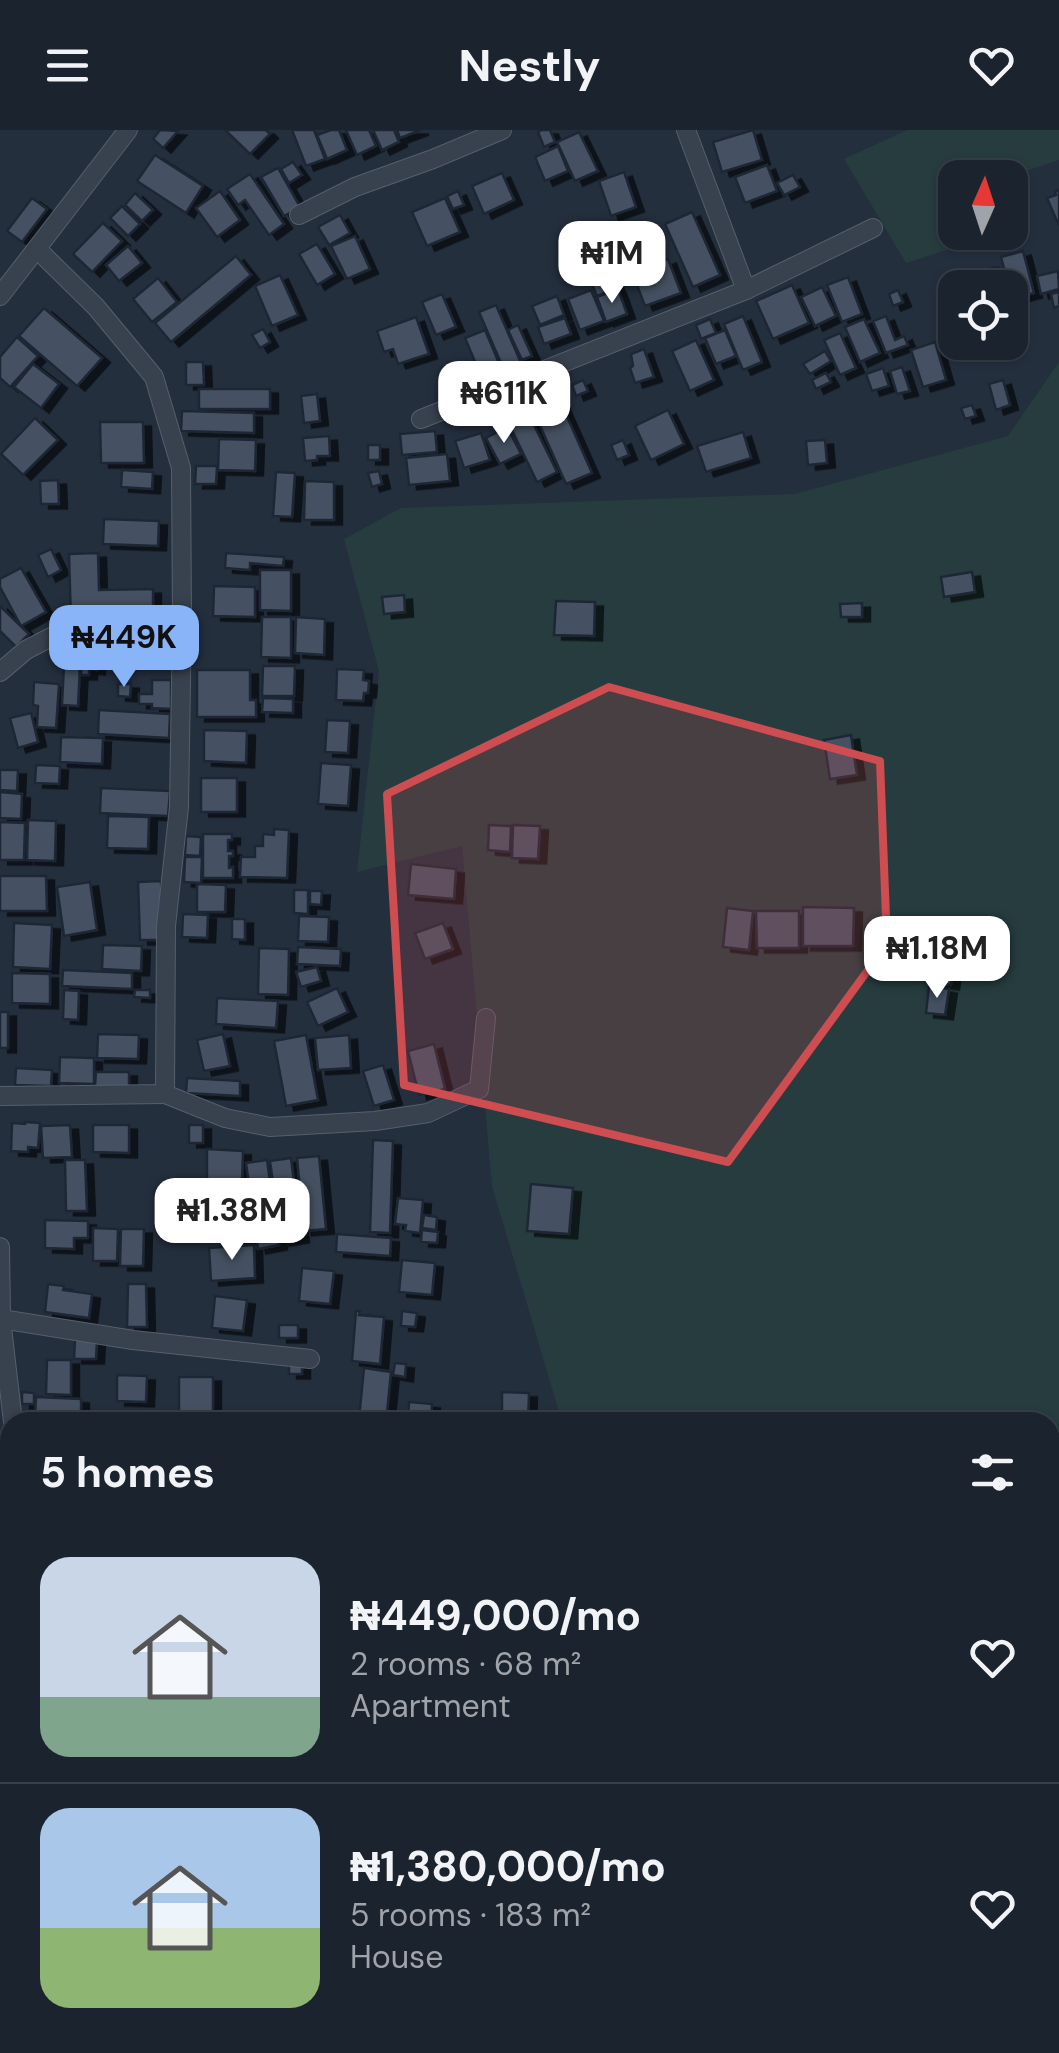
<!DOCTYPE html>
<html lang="en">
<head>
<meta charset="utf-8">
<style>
	body { margin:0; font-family:"DM Sans",sans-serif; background:#282f3a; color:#f1f3f6; height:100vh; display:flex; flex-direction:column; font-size:38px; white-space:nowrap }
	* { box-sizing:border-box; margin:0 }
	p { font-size:32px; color:#a0a4aa }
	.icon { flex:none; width:55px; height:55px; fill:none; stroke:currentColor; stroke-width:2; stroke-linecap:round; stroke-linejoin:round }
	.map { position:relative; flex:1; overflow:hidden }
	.side { position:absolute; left:0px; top:1282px; width:1060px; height:642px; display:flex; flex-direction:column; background:#1b232e; border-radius:30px 30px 0 0; box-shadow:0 2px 8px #0004,0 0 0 2px #39404a }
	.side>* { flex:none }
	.needle { width:65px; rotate:3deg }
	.fabs { position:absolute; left:938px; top:30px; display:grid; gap:20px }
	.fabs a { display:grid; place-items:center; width:90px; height:90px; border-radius:20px; background:#1b232e; box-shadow:0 2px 8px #0004,0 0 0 2px #39404a; font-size:50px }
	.price { position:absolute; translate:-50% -85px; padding:0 22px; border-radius:20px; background:#fff; color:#222; font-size:32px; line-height:65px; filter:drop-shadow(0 2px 5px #0008) }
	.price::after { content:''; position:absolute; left:50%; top:60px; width:30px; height:22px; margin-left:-15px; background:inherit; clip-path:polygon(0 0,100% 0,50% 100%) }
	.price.current { background:#8ab4f8; color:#111 }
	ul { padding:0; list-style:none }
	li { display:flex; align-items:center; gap:30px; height:250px; padding:0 40px }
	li+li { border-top:2px solid #39404a }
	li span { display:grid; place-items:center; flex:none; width:280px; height:200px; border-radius:30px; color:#555 }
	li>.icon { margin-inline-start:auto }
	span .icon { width:120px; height:120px; fill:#fffc; stroke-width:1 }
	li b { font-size:42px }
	h2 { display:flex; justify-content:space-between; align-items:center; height:120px; padding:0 40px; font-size:42px }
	header { display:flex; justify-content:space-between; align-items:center; height:130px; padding:0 40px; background:#1b232e; font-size:45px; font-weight:700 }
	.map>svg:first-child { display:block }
	.green { fill:#263c3f }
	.building { fill:#455162; stroke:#1f2835; stroke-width:2.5; filter:url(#shadow) }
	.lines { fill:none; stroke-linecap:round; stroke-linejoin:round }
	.street-casing { stroke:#565f6c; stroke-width:20 }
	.street { stroke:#38414e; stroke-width:18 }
	.marked { fill:#ce4d50; fill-opacity:0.2; stroke:#ce4d50; stroke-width:8; stroke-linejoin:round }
</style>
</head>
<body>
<header><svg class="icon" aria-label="menu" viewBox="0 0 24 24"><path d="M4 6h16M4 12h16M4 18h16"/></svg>Nestly<svg class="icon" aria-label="heart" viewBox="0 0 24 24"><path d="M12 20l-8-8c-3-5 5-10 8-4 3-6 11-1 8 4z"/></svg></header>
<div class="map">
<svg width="1059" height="1923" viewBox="0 0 1059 1923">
	<defs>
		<filter id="shadow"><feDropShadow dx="8" dy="4.5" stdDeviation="0" flood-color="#0009"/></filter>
	</defs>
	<rect width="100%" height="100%" fill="#242f3e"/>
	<g class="green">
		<polygon points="907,0 1059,0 1059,30 1008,47 955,48 955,102 998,103 906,133 844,29"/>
		<polygon points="1059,232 1059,1923 952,1923 948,1915 1050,1915 1050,1292 562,1292 492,1056 462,716 357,742 379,541 344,409 401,378 795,364 1008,306"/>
		<polygon points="0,1749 10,1756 10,1915 246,1915 234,1923 0,1923"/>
	</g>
	<g class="building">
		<polygon points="160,0 178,1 163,18 153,9"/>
		<polygon points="225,0 266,0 270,4 250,24"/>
		<polygon points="292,0 314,0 325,29 306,36"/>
		<polygon points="331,0 339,0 347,20 327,29 317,5"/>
		<polygon points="346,0 369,0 376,16 357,25"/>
		<polygon points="373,0 394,0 399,12 382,20"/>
		<polygon points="397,0 421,0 400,8"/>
		<polygon points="542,0 550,0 555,12 544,17 538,2"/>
		<polygon points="753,0 762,30 722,42 713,12"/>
		<polygon points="579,2 598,41 575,51 557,12"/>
		<polygon points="558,16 568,41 545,51 535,27"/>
		<polygon points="155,25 203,56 186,83 137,51"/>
		<polygon points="293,32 302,45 289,53 281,39"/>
		<polygon points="767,35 777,61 745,73 735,47"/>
		<polygon points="278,38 300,77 284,86 261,47"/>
		<polygon points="624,42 636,77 611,86 599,51"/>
		<polygon points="502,43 514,70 484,84 472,56"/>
		<polygon points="250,44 284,94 269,105 245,70 238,75 227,59"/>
		<polygon points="793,45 800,57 784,65 777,53"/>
		<polygon points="1059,60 1059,96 1047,68 1056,65 1055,62"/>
		<polygon points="220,61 240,90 217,107 196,78"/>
		<polygon points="458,61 464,75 453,79 447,66"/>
		<polygon points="135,63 153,80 142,91 125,75"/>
		<polygon points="32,68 47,79 22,112 7,101"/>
		<polygon points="445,68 460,102 427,116 412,82"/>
		<polygon points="122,76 140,94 128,106 110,88"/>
		<polygon points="692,82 720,145 693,157 665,94"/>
		<polygon points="340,85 350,103 329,115 318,97"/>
		<polygon points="103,93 122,111 92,142 73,124"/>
		<polygon points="355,106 370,139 347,149 331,116"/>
		<polygon points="317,114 335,144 317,155 299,124"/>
		<polygon points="128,116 142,133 119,151 106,135"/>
		<polygon points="1023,121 1034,163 1012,169 1001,127"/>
		<polygon points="604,124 617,158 597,166 583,133"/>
		<polygon points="236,126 251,145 171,212 155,193"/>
		<polygon points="668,129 681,163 645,176 632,142"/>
		<polygon points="998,137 1004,158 980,158 976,142"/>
		<polygon points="1058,141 1059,159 1041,164 1037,146"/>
		<polygon points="280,145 298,185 272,196 255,156"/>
		<polygon points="848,147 862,184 842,192 827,155"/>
		<polygon points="158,148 177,172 152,192 133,169"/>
		<polygon points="792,155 809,193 773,209 756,171"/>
		<polygon points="822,157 836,186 815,196 801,167"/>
		<polygon points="618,159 627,184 606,192 597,167"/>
		<polygon points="591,160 604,191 580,200 568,169"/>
		<polygon points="898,160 903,172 893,176 889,164"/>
		<polygon points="1059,162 1059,176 1054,178 1051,164"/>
		<polygon points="442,164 456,197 436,205 422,172"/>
		<polygon points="557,166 564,185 540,195 532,176"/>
		<polygon points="496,175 521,233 504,240 479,182"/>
		<polygon points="44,178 102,228 77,256 19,206"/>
		<polygon points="743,186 762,232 743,240 724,194"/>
		<polygon points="886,186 895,210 904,206 908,215 886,223 873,191"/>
		<polygon points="416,187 429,224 398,234 393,219 384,222 377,201"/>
		<polygon points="565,188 571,204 544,214 538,197"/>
		<polygon points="710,189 716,203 701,209 696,195"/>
		<polygon points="864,189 880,223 860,232 845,197"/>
		<polygon points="518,195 532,226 522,230 508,200"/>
		<polygon points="263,199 270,212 260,218 252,205"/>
		<polygon points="485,200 501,238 481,246 465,208"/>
		<polygon points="725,200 736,226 716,234 705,208"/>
		<polygon points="840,203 856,238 840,245 824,210"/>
		<polygon points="17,207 38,226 10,257 0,248 0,227"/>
		<polygon points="696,210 714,250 690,261 672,221"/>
		<polygon points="935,212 946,250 923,257 911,220"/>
		<polygon points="1008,212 1010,221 998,225 994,213"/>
		<polygon points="644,219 654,247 635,253 630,238 633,236 631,224"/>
		<polygon points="825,221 831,231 810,244 803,234"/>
		<polygon points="186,232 203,232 204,255 186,255"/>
		<polygon points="33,234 59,254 41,278 14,257"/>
		<polygon points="902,237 910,261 897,264 890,241"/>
		<polygon points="883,238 889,256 872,261 866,244"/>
		<polygon points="826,243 831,252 816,259 812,250"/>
		<polygon points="583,250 588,261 576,266 572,255"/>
		<polygon points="1003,250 1010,275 996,280 989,254"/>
		<rect x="199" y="259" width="71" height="20"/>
		<polygon points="534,262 541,277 506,292 499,277"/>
		<polygon points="317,264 320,291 304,293 301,266"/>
		<polygon points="560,271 592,343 566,354 534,282"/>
		<polygon points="972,275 976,286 965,289 961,278"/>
		<polygon points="668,280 684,314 651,330 635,296"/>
		<polygon points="182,281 254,283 254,303 181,301"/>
		<polygon points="530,287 557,342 537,352 510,296"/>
		<polygon points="35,288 58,310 23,345 1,324"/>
		<polygon points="100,292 143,292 144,333 101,333"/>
		<polygon points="507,297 521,324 500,334 486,308"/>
		<polygon points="435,301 437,322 402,325 400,304"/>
		<polygon points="743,302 751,328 706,342 697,316"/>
		<polygon points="481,303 490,330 464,338 455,311"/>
		<polygon points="329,306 330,326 317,326 317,330 305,331 303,308"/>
		<polygon points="219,309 256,310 255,341 218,340"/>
		<polygon points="623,310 629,325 617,330 611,315"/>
		<polygon points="825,310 827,333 808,335 806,311"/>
		<rect x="368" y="315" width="12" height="15"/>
		<polygon points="447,324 450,351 409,355 406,328"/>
		<polygon points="196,336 217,336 216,354 195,354"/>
		<polygon points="122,340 153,342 152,359 121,357"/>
		<polygon points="379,341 382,354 372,357 368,343"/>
		<polygon points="276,342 295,343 292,387 273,386"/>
		<polygon points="58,350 59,374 41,374 40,351"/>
		<polygon points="305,351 334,352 334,390 304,390"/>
		<polygon points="104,389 159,391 158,416 103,414"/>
		<polygon points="51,419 61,440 48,447 38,425"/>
		<polygon points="98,423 99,460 153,459 153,484 114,485 114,490 71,491 69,424"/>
		<polygon points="226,423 284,427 283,436 250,433 250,440 225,438"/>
		<polygon points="21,438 46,482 21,496 0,457 0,449"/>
		<polygon points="260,440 291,440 291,481 260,480"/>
		<polygon points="972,442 975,462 944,467 941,447"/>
		<polygon points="214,456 255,457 255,487 213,486"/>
		<polygon points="404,465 405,482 384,484 382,467"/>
		<polygon points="556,471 595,472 594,506 554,505"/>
		<polygon points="862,473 862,487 841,487 840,474"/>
		<polygon points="0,476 29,504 16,517 0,501"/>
		<polygon points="262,487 291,487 291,528 261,527"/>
		<polygon points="296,487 325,489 324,525 295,523"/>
		<polygon points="68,524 97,526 97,540 89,539 89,545 81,545 82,534 68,534"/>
		<polygon points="64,535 80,536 78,576 62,575"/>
		<polygon points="263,536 295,536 294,566 262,566"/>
		<polygon points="337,539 364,540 363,550 369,551 368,563 364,563 363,571 336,570"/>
		<polygon points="197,540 250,540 250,570 256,570 256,587 197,587"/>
		<polygon points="152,550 171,550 171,579 152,578 152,574 139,574 139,564 152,564"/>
		<polygon points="34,552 59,554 56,598 37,597 38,576 33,575"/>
		<polygon points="118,554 131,554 130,567 118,566"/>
		<polygon points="263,568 293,569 293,583 262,582"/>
		<polygon points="99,580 170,584 169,608 98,604"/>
		<polygon points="31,583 38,612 18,618 10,588"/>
		<polygon points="327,590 350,591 348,623 325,622"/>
		<polygon points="204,600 247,601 246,633 204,631"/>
		<polygon points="851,605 857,645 830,649 824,610"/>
		<polygon points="61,607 103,608 102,634 60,632"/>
		<polygon points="321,633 351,635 348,676 318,674"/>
		<polygon points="36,635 60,636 59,654 35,653"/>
		<polygon points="0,640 18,640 17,661 0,660"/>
		<rect x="201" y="648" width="36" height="34"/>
		<polygon points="101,658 170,661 168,686 100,683"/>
		<polygon points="0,662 22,664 21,689 0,688"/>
		<polygon points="108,686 149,687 148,719 107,718"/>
		<polygon points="28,690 56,691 55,731 27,730"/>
		<polygon points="0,692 25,693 24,730 0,730"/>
		<polygon points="489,695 511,696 510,722 488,720"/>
		<polygon points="513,695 540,696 538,729 512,728"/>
		<polygon points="274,699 289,700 287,748 240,747 241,727 255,727 255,716 263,716 263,704 274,705"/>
		<polygon points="203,704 232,704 232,710 228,710 228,721 233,721 233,726 229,726 229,738 233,737 233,748 203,748"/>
		<polygon points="186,706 201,707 200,726 185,725"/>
		<polygon points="185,727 202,727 201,753 184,752"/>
		<polygon points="411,734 456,739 454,769 408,765"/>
		<polygon points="0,746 46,746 47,781 0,781"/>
		<polygon points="161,751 163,810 140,810 138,752"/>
		<polygon points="90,752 97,800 64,806 57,757"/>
		<polygon points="197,754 226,755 225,782 197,782"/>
		<polygon points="294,760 308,760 308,784 294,783"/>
		<polygon points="310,761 322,761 321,775 310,774"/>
		<polygon points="803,777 854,778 853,816 803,816"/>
		<polygon points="727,778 753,781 749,820 723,817"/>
		<polygon points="756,781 799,781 799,818 757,818"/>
		<polygon points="183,784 208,785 207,808 182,807"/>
		<polygon points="299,786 329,787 328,812 298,811"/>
		<polygon points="232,789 245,789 245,810 232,809"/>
		<polygon points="14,793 52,795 50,839 13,837"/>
		<polygon points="443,793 453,819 425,829 415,803"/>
		<polygon points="103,815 142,816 141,841 102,839"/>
		<polygon points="298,817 341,819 340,836 297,834"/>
		<polygon points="259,818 289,819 288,865 258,864"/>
		<polygon points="933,819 956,822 951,855 929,852"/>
		<polygon points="317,837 321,851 301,857 296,842"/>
		<polygon points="63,840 132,843 132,859 62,856"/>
		<polygon points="12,843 50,844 50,874 12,873"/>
		<polygon points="929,856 949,859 945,885 926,883"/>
		<polygon points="337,858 348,882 318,896 307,872"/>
		<polygon points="64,860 79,861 78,890 63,889"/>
		<polygon points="135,860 150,860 150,868 134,867"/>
		<polygon points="217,868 278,871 276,898 216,894"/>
		<rect x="0" y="882" width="8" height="36"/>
		<polygon points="98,904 139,905 138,929 97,928"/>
		<polygon points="223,904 230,936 204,941 197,910"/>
		<polygon points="306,905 318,970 286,976 274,911"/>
		<polygon points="349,905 351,938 318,940 315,908"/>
		<polygon points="434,914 445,959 419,965 408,921"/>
		<polygon points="60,927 94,928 94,954 59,953"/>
		<polygon points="383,935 394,970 374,976 363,941"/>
		<polygon points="16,938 52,940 51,956 15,955"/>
		<polygon points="96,942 129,942 129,957 95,956"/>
		<polygon points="187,948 240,951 240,966 186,963"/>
		<polygon points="25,992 40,993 38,1018 28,1017 28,1022 11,1021 12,993 25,994"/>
		<polygon points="70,995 72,1027 43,1028 41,996"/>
		<polygon points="93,995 129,995 129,1023 93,1022"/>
		<rect x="189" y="995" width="14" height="18"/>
		<polygon points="373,1010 393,1011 390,1103 370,1102"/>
		<polygon points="207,1019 243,1021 242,1053 207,1051"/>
		<polygon points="319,1026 326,1099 304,1101 297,1028"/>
		<polygon points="291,1028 301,1108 281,1111 270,1031"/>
		<polygon points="65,1030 85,1030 87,1081 66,1081"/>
		<polygon points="267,1030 279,1115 258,1119 246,1033"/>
		<polygon points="531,1054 573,1058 569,1104 527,1101"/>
		<polygon points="217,1057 243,1058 241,1097 249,1097 249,1109 215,1107"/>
		<polygon points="398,1068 423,1070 420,1103 405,1101 406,1095 395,1094"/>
		<polygon points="424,1085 437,1087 436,1100 422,1098"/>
		<polygon points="45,1090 88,1091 88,1108 74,1108 74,1119 45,1118"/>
		<polygon points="93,1098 118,1099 117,1131 93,1131"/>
		<polygon points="121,1099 144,1099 143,1136 120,1136"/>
		<polygon points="422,1100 438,1102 437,1113 421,1112"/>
		<polygon points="337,1104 391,1108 390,1126 336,1122"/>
		<polygon points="254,1115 255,1148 211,1151 209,1118"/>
		<polygon points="402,1130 435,1133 432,1165 399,1162"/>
		<polygon points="302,1138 334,1141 330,1174 299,1171"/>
		<polygon points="48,1154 64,1156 63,1160 92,1164 89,1188 45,1182"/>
		<polygon points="128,1154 146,1154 147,1197 127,1197"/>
		<polygon points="215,1166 247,1170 243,1201 212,1198"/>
		<polygon points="356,1181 360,1181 359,1185 384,1187 380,1234 352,1231"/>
		<polygon points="402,1181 417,1183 415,1197 401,1196"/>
		<rect x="279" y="1195" width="19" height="13"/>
		<polygon points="75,1209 97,1210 96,1229 74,1229"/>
		<polygon points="47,1230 71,1230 71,1265 46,1264"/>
		<polygon points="289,1232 302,1233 302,1244 289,1244"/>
		<polygon points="395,1233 406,1234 405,1247 393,1245"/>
		<polygon points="364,1238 391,1242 386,1292 359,1289"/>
		<polygon points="117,1245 147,1246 146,1272 117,1271"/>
		<rect x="179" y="1247" width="34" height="36"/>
		<polygon points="22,1262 34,1263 34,1274 22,1274"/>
		<polygon points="502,1262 529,1263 528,1292 502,1292"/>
		<polygon points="36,1267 81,1269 81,1288 35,1287"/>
		<polygon points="409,1272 432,1274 431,1292 408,1292"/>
		<rect x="0" y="1334" width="7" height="19"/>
		<polygon points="0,1385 7,1385 8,1406 0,1406"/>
		<polygon points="10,1426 10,1461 7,1461 5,1427"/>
		<polygon points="0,1540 10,1541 10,1555 0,1555"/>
		<polygon points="5,1815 10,1818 10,1837 0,1832 0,1823"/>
		<polygon points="3,1884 10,1886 10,1915 14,1915 11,1923 0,1921 0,1891"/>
		<polygon points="260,1915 279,1915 279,1923 249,1923 248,1917"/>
		<polygon points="282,1915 310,1915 311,1923 282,1923"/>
		<polygon points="325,1915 356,1915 357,1920 327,1923"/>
		<polygon points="445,1915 446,1923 418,1923 417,1917"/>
		<polygon points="492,1915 520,1915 522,1923 493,1923"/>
		<polygon points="522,1915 549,1915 551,1923 524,1923"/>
		<polygon points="551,1915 571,1915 572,1923 553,1923"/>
	</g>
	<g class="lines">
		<defs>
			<g id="street">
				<polyline points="686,0 746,160"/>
				<polyline points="299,85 355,57 433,29 502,0"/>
				<polyline points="0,166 128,0"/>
				<polyline points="421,289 746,160 873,98"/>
				<polyline points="0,542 26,520 61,502 99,502 182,487"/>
				<polyline points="165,964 225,988 270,997 375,991 428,983 479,959 486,888"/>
				<polyline points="0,966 165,964 166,796 179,677 182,487 181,338 154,247 96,177 38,120"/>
				<polyline points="0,1117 1,1189 13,1292"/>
				<polyline points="1,1189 133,1210 310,1229"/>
				<polyline points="582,1915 584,1923"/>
				<polyline points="807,1915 809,1923"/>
			</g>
		</defs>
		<use href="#street" class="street-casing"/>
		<use href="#street" class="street"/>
	</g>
	<path class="marked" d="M609 557 880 631 887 814 728 1032 404 955 387 664Z"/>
</svg>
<div class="fabs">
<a><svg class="needle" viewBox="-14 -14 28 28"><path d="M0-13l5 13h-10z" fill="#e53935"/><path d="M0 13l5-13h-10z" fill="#a0a4aa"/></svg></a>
<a><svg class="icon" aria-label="locate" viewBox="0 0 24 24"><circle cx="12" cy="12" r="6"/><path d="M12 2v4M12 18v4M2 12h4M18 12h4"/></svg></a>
</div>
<b class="price" style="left:612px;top:176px">₦1M</b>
<b class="price" style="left:504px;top:316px">₦611K</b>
<b class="price current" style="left:124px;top:560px">₦449K</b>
<b class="price" style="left:937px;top:871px">₦1.18M</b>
<b class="price" style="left:232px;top:1133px">₦1.38M</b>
<section class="side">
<h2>5 homes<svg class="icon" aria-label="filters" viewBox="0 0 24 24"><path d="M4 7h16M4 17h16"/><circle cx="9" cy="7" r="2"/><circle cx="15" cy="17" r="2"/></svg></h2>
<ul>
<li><span style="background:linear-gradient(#c9d6e8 70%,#7fa58c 0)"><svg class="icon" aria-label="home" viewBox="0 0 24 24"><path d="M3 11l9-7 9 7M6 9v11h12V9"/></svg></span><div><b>₦449,000/mo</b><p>2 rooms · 68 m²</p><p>Apartment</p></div><svg class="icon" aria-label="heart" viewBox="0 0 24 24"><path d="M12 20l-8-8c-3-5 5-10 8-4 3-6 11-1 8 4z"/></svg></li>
<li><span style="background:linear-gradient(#a9c7e8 60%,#8fb573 0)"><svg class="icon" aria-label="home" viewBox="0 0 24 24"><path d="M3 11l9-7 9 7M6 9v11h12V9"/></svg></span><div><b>₦1,380,000/mo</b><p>5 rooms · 183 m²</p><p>House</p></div><svg class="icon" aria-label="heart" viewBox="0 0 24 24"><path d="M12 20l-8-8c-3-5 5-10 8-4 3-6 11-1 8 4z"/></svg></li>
</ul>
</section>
</div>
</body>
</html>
